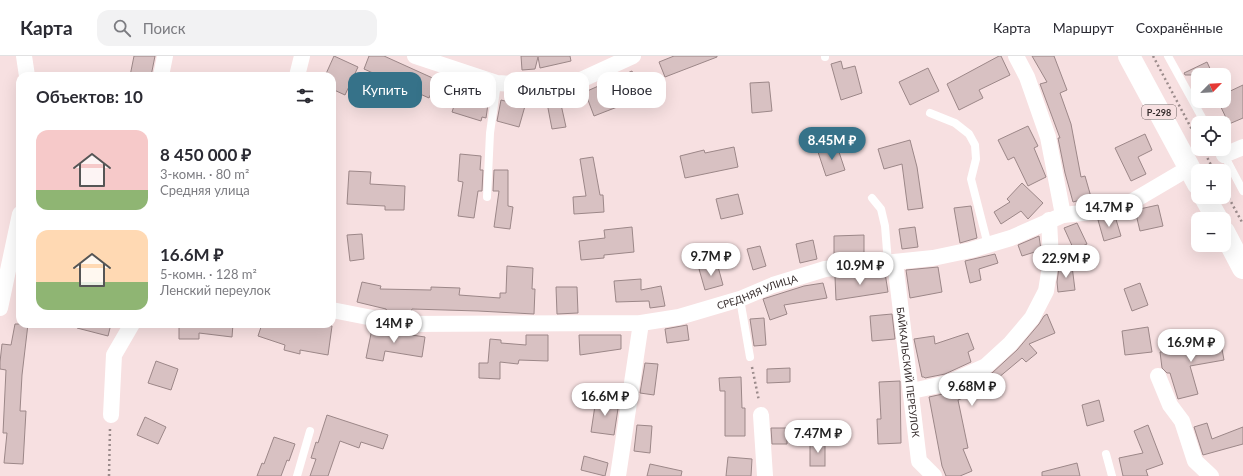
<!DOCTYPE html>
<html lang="ru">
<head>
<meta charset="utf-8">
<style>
	body { margin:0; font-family:Lato,sans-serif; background:#f2f2f3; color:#2b2b33; height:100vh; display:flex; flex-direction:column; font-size:15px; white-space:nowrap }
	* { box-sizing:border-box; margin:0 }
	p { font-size:13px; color:#7c7c81 }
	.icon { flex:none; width:22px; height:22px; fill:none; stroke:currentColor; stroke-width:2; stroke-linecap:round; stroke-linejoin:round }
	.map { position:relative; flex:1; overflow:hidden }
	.details { position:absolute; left:16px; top:16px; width:320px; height:256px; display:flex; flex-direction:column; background:#fff; border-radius:12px; box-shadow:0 4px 16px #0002 }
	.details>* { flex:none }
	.guide { position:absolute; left:348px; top:16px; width:380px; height:36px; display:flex; gap:8px }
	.needle { width:26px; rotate:66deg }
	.buttons { position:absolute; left:1191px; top:12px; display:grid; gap:8px }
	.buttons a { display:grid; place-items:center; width:40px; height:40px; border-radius:8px; background:#fff; box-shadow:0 4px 16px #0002; font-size:20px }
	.price { position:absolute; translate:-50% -34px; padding:0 9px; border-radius:14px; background:#fff; color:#222; font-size:13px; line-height:26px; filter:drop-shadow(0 1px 2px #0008) }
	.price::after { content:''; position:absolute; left:50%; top:24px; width:12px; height:9px; margin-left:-6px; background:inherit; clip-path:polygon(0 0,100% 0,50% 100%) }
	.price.active { background:#367289; color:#fff }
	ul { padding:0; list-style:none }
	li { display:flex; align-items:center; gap:12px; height:100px; padding:0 20px }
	li span { display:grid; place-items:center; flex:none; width:112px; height:80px; border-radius:12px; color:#555 }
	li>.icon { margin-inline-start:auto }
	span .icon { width:48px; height:48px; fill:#fffc; stroke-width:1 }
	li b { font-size:17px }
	h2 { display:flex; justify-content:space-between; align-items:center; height:48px; padding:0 20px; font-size:17px }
	.tag { padding:0 14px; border-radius:12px; background:#fff; box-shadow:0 4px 16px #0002; font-size:14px; line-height:36px }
	.tag.active { background:#367289; color:#fff }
	header { display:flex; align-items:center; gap:24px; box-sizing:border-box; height:56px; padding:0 20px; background:#fff; border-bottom:1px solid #e1e1e2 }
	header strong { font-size:19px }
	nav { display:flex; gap:22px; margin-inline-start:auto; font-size:14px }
	.search { width:280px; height:36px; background:#f2f2f3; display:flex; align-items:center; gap:10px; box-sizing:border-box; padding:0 14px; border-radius:12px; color:#7c7c81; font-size:15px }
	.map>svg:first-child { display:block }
	.building { fill:#d8c1c2; stroke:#9c8788 }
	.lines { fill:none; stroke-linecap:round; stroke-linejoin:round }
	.path { stroke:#9b8b8b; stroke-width:2.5; stroke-dasharray:2 3; stroke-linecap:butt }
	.lane { stroke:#fff; stroke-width:8 }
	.street { stroke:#fff; stroke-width:16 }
	.highway { stroke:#fff; stroke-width:22 }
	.labels { text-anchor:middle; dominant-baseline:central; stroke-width:3; stroke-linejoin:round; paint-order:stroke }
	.shield { fill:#f7e0e1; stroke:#6f6262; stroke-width:1 }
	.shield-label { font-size:9px; font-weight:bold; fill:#352c2c }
	.street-label { font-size:10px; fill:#352c2c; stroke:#f7e0e1 }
</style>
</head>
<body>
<header>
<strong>Карта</strong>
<div class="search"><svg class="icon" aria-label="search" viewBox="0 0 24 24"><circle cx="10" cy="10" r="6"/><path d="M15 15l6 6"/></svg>Поиск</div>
<nav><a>Карта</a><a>Маршрут</a><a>Сохранённые</a></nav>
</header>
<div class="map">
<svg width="1243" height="420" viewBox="0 0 1243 420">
	<rect width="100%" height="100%" fill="#f7e0e1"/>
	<g class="building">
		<polygon points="134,0 155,0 151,20 130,20"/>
		<polygon points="334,0 358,11 345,39 332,33 332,20 325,20"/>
		<polygon points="369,0 384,0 437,24 429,42 364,13"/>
		<polygon points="521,0 570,0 571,5 540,12 538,1 535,13 522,14"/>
		<polygon points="674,0 717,0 717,1 665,21 659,6"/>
		<polygon points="999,0 1001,0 1010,19 979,34 983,42 959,54 947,28"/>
		<polygon points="1032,0 1054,0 1067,34 1060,37 1071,68 1081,121 1085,120 1091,141 1073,146 1065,117 1058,82 1060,82 1040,28 1047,26"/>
		<polygon points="841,5 843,13 855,10 862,37 841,44 831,8"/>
		<polygon points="1207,6 1213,19 1185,19 1184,17"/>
		<polygon points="928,12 939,35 910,49 899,26"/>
		<polygon points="632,15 643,41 594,60 585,36"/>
		<polygon points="769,26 772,55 752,57 750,27"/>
		<polygon points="1243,29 1243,62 1229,68 1218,45 1224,45 1224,38"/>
		<polygon points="460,32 489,41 486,62 482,61 481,65 452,56"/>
		<polygon points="501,44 525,50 519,71 497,65"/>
		<polygon points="560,44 566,71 552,73 547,47"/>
		<polygon points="1028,70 1038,90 1034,92 1046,121 1028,130 1014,101 1008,104 998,84"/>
		<polygon points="1145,78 1152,94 1138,101 1146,118 1131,125 1115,92"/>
		<polygon points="910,84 917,111 923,152 908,154 902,108 884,113 878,93"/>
		<polygon points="837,90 845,114 826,120 818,96"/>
		<polygon points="734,91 738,111 685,122 680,100 704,94 705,97"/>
		<polygon points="460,98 481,100 480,114 483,114 482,135 478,135 474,162 458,160 463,126 458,125"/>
		<polygon points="593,101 600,139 603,139 604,156 574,158 573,141 586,140 580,103"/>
		<polygon points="494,114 508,114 508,150 513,151 510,173 494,171 499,135 493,135"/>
		<polygon points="349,115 371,116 370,128 405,130 404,154 385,154 385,150 347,148"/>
		<polygon points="1022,127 1043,147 1028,163 1021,155 1001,168 994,156 1010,146 1007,143"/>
		<polygon points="738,138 743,158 721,163 716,143"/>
		<polygon points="1158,149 1163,170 1140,175 1135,154"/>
		<polygon points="971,150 977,182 960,187 954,152"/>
		<polygon points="1115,160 1121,180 1104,185 1098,164"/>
		<polygon points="1077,167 1087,188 1074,194 1064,172"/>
		<polygon points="632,171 634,196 604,199 604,202 581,204 579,185 605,182 604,174"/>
		<polygon points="915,171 918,191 902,193 899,173"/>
		<polygon points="362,178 364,203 350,205 347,179"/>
		<polygon points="864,179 864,198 834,199 834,180"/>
		<polygon points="1039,180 1041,194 1022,200 1018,189"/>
		<polygon points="813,184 817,203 800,207 796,188"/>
		<polygon points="760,190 766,210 753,214 747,193"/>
		<polygon points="995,198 998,207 979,213 981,224 970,227 965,205"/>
		<polygon points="717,207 723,229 705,234 699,213"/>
		<polygon points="507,210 533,212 532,233 535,233 534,258 478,255 412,253 411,256 387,255 386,253 357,246 362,226 381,230 380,233 431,234 431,231 460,232 459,239 500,242 500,237 506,237"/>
		<polygon points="1072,210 1075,234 1058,236 1057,226 1059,211"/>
		<polygon points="938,211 942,236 910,242 906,214"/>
		<polygon points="885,217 888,236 836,244 835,221"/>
		<polygon points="641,223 641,234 661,230 665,250 650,252 649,245 616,246 614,225"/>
		<polygon points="823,227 827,242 784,249 787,258 770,264 763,243 804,230"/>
		<polygon points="1140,227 1148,249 1132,255 1124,233"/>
		<polygon points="556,231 577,231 578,257 557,258"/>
		<polygon points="892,258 895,283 872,285 870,260"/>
		<polygon points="1047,258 1055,277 1029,288 1037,297 1026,306 1022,302 992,327 993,330 958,344 968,392 963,393 972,415 960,420 946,420 942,410 929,341 952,336 992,317 1017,294 1039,268 1044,260"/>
		<polygon points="764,262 766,289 754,290 750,263"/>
		<polygon points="15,268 28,268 22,319 20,355 26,355 23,408 4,407 7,377 3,377 6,314 0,313 0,306 2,288 11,289"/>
		<polygon points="78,268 111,268 108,280 77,272"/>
		<polygon points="179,268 233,268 232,281 199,277 199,283 179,283"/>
		<polygon points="262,268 321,268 332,270 328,299 300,294 300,298 284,294 285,289 258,280"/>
		<polygon points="687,269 689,284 667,287 665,273"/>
		<polygon points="1148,271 1152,296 1125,299 1122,275"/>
		<polygon points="372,273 425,281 422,301 385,295 383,305 366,302"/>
		<polygon points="968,277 974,293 968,296 971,306 945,318 925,322 924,321 922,321 914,283 934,280 935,288"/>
		<polygon points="1219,277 1224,304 1190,310 1198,338 1178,343 1170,317 1167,317 1162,312 1160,296 1199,291 1197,281"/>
		<polygon points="526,279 548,279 548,305 519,304 518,308 500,306 500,323 479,322 479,307 488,307 490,283 501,284 501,287 526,289"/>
		<polygon points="579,279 621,279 621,293 580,299"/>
		<polygon points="156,305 178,313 171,334 148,327"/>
		<polygon points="645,307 658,308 654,339 640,337"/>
		<polygon points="790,312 790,326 767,327 767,313"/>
		<polygon points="741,321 742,352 745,352 745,380 725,380 725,335 720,335 719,322"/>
		<polygon points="900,325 901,387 878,388 877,363 881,363 879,326"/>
		<polygon points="596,343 619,346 614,379 591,376"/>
		<polygon points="1099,344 1104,365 1087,370 1082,349"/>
		<polygon points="327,359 388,379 383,393 361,386 359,392 340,385 328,420 310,420 316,403 311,402 316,386 318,387"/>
		<polygon points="145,361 166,371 158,388 137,379"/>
		<polygon points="1207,367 1212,383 1243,371 1243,388 1203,399 1194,371"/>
		<polygon points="637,369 652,370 650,397 634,395"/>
		<polygon points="1148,369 1163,408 1146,414 1148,420 1123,420 1119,402 1143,397 1134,375"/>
		<polygon points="771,372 787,372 787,388 772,388"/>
		<polygon points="274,381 295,388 289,405 287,404 281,420 257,420 262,407 264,408"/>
		<rect x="810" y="387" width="15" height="23"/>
		<polygon points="584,400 608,407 605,420 581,414"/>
		<polygon points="728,401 752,403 751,420 726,420"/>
		<polygon points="1077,407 1080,420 1042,420 1042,416"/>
		<polygon points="650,408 682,415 681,420 647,420"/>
	</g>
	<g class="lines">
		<g class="path">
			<polyline points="1153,0 1198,85"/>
			<polyline points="1203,93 1214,115"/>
			<polyline points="1224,133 1243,168"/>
			<polyline points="752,311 759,345"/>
			<polyline points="109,420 110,372"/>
		</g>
		<g class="lane">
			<polyline points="825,0 825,1"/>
			<polyline points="1168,0 1205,67"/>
			<polyline points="930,57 955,67 969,78 975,89 976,103 971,123 988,189"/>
			<polyline points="1223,97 1243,135"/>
			<polyline points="487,141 490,77 497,27"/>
			<polyline points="872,142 881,153 885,170 888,207"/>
			<polyline points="740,243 750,301"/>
			<polyline points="1106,398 1112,420"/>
			<polyline points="297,420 310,375"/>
		</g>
		<g class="street">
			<polyline points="24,0 27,20"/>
			<polyline points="415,0 497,27 543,30 572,28 633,0"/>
			<polyline points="1016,0 1027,21 1048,81 1063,159"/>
			<polyline points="161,20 165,0"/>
			<polyline points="297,20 302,0"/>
			<polyline points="1224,99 1243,91"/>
			<path id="s1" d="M895 206 919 405 934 420"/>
			<polyline points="0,252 20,158"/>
			<path id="s2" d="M332 254 403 268 641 267 679 261 740 243 773 229 825 213 933 202 971 194 1011 182 1063 159 1092 156 1133 145 1189 112"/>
			<polyline points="1158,320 1170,349 1182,365 1195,405 1211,420"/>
			<polyline points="912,335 948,327 986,310 1010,288 1032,262 1046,235 1051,204 1049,164"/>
			<polyline points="111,359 114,299 132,268"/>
			<polyline points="761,359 765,420"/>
			<polyline points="618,420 641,267"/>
		</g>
		<g class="highway">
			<polyline points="1129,0 1198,128"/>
			<polyline points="1205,141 1217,163"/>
			<polyline points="1224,176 1243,212"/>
		</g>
	</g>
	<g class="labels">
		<rect class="shield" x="1142" y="49" width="34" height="14" rx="3"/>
		<g class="shield-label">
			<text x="1159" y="56">Р-298</text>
		</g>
		<g class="street-label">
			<text stroke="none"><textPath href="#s2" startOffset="431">СРЕДНЯЯ УЛИЦА</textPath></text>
			<text stroke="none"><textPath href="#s1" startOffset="111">БАЙКАЛЬСКИЙ ПЕРЕУЛОК</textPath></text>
		</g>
	</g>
</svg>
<div class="buttons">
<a><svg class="needle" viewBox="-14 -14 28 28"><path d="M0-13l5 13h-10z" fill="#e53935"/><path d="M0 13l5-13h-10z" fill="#7c7c81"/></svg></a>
<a><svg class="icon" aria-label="locate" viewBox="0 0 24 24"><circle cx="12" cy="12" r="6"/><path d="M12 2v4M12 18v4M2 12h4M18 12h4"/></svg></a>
<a>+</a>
<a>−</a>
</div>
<b class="price active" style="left:832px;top:105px">8.45M ₽</b>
<b class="price" style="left:1109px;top:172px">14.7M ₽</b>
<b class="price" style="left:711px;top:221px">9.7M ₽</b>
<b class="price" style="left:1066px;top:223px">22.9M ₽</b>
<b class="price" style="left:860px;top:230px">10.9M ₽</b>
<b class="price" style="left:394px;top:288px">14M ₽</b>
<b class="price" style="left:1191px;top:307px">16.9M ₽</b>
<b class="price" style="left:972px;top:351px">9.68M ₽</b>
<b class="price" style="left:605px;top:361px">16.6M ₽</b>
<b class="price" style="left:818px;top:398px">7.47M ₽</b>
<div class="guide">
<a class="tag active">Купить</a>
<a class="tag">Снять</a>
<a class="tag">Фильтры</a>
<a class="tag">Новое</a>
</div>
<section class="details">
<h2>Объектов: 10<svg class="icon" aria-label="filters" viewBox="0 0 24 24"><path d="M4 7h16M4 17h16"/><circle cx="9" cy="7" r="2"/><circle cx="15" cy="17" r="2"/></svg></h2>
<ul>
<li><span style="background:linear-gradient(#f6c9c9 75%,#8fb573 0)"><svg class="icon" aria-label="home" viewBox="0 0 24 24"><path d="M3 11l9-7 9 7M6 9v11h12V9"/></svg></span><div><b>8 450 000 ₽</b><p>3-комн. · 80 m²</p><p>Средняя улица</p></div></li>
<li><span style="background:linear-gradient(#ffd9b3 65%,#8fb573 0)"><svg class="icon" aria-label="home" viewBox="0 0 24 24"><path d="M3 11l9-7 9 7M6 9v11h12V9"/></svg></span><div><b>16.6M ₽</b><p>5-комн. · 128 m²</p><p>Ленский переулок</p></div></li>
</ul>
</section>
</div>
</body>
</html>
